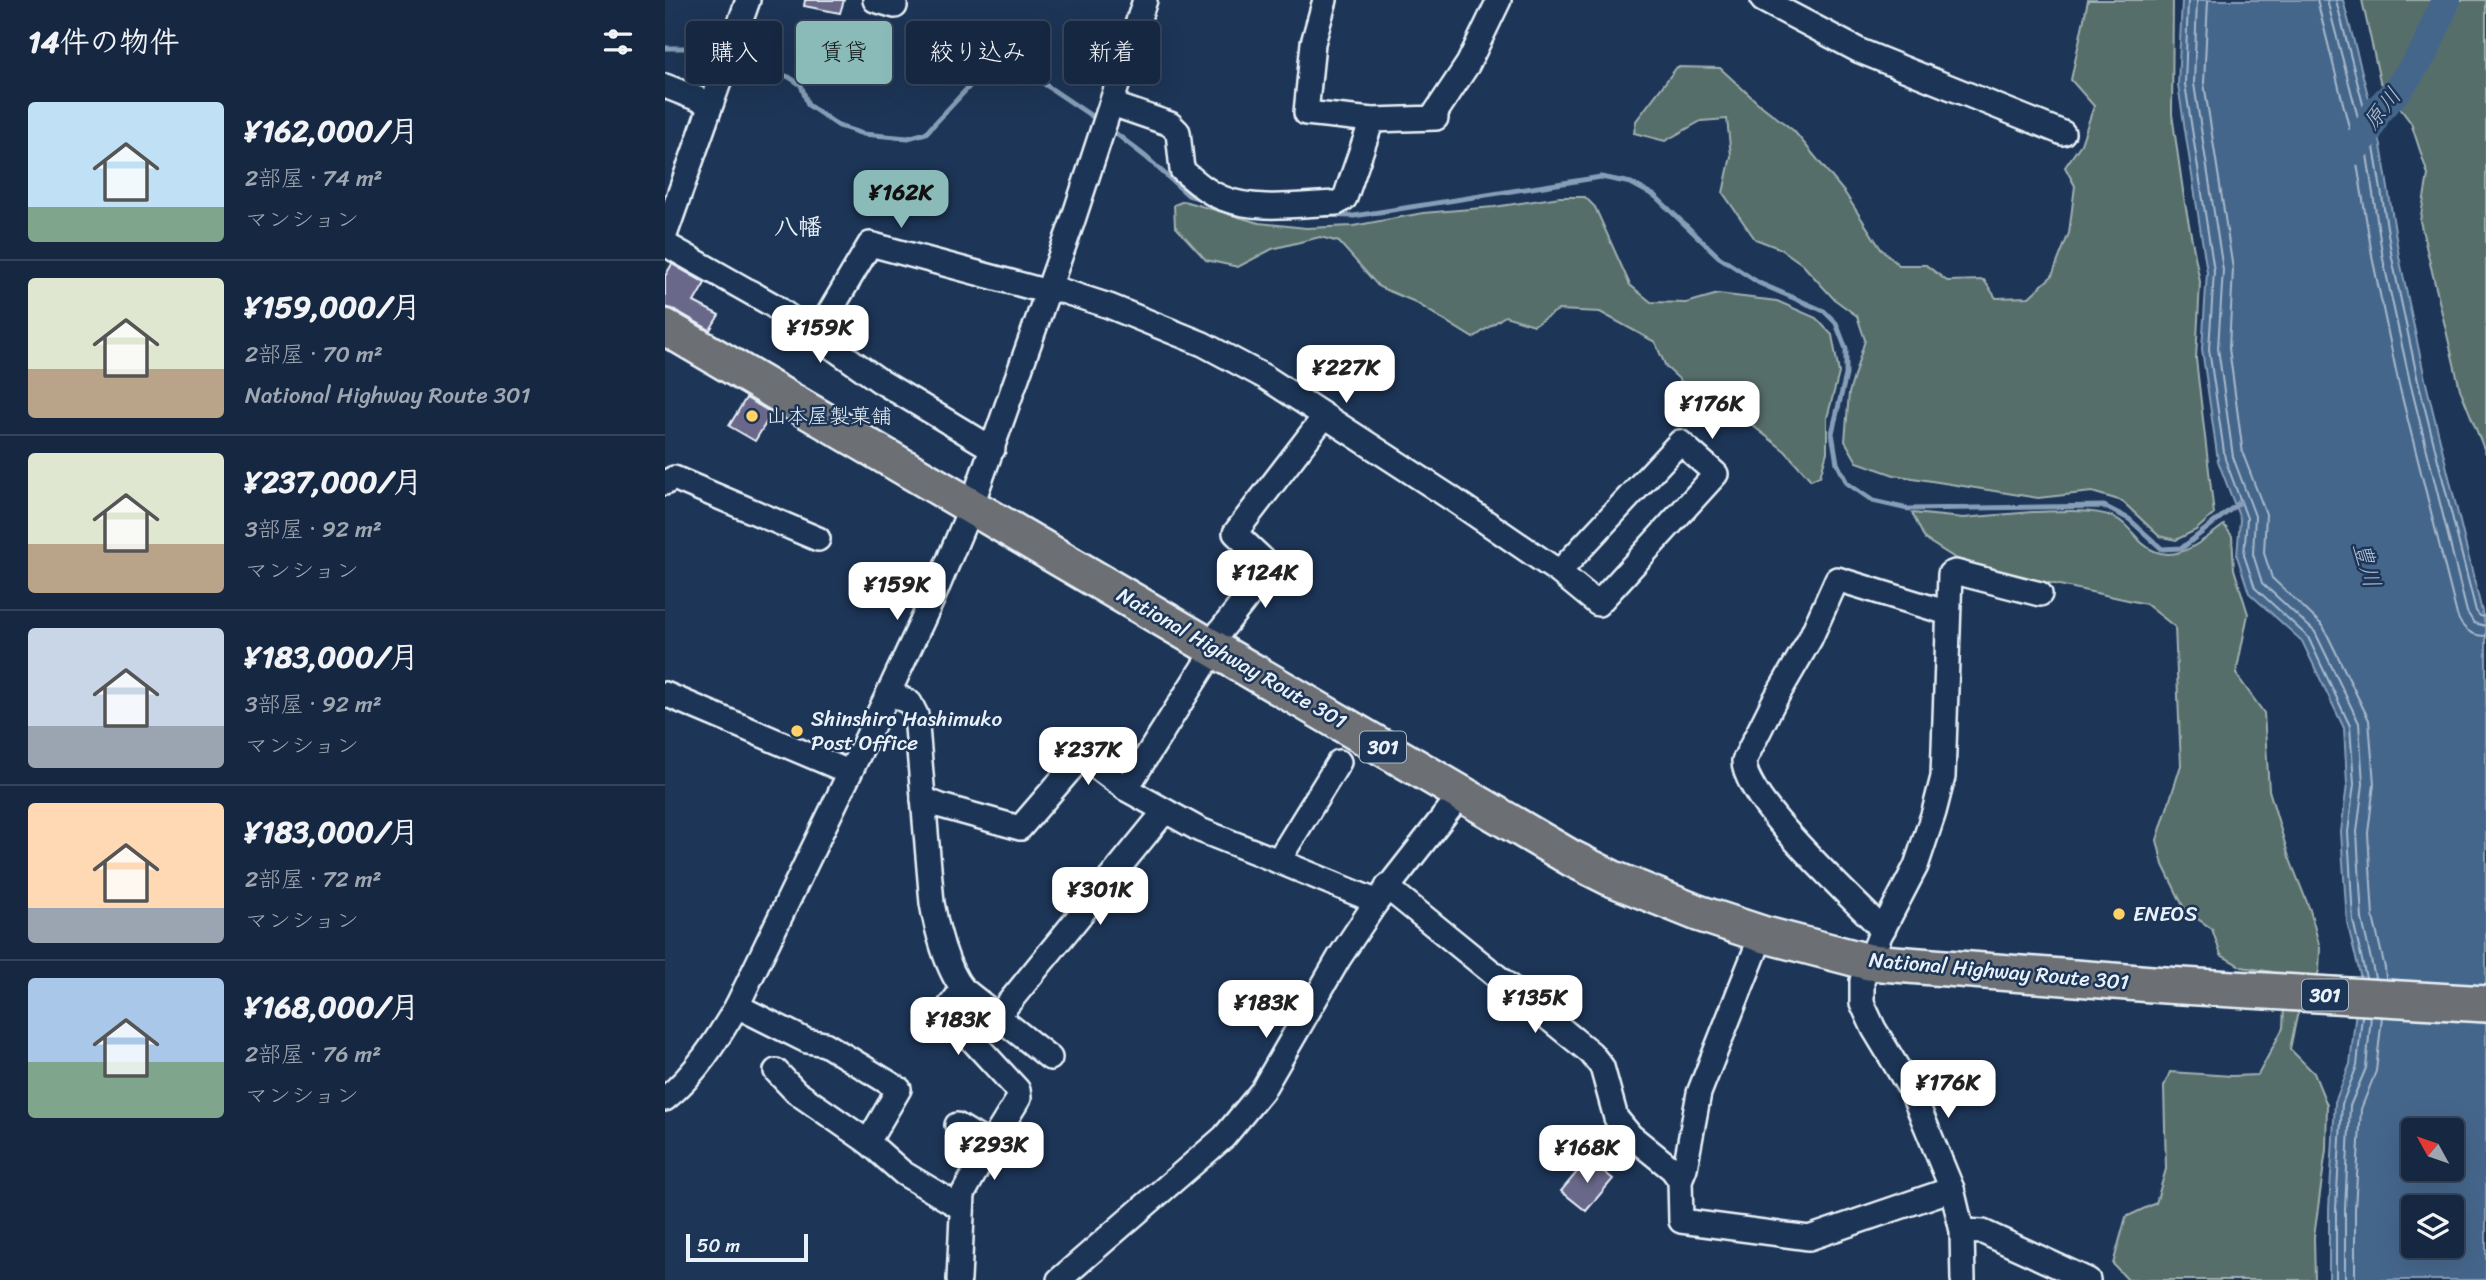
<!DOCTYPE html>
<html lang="ja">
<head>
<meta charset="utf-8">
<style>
	body { margin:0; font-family:Sriracha,"Klee One",sans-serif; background:#1f3048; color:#f1f3f6; height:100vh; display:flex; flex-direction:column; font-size:26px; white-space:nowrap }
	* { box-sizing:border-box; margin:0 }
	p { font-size:23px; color:#9ea6b1 }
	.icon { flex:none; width:38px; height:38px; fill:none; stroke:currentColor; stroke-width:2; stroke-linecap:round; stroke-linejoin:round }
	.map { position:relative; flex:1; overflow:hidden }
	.panel { display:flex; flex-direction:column; background:#162841; width:665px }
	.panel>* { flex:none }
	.banner { position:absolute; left:21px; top:21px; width:665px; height:63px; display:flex; gap:14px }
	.needle { width:46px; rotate:310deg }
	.fabs { position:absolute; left:1736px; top:1118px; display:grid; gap:14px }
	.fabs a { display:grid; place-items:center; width:63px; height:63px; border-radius:7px; background:#162841; box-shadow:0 7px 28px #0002,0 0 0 2px #35445a; font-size:35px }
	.scale { position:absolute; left:21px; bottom:18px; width:122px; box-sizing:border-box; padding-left:7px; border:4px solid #e8f1f8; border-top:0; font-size:19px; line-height:24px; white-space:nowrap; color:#e8f1f8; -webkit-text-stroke:5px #1d3557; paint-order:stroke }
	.price { position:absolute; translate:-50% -60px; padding:0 16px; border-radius:14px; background:#fff; color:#222; font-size:23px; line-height:46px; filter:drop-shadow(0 2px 4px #0008) }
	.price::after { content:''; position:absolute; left:50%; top:42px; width:21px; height:16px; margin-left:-10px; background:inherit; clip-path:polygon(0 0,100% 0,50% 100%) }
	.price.active { background:#8bbbb9; color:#111 }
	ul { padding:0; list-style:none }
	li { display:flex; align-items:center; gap:21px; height:175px; padding:0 28px }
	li+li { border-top:2px solid #35445a }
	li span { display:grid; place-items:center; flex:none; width:196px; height:140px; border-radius:7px; color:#555 }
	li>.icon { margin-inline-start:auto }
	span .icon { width:84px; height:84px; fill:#fffc; stroke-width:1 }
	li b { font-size:30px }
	h2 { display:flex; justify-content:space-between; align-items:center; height:84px; padding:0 28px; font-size:30px }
	.chip { padding:0 24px; border-radius:7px; background:#162841; box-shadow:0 7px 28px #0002,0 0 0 2px #35445a; font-size:24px; line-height:63px }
	.chip.active { background:#8bbbb9; color:#111 }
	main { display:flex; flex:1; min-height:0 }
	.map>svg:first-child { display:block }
	.green { fill:#576e6a; stroke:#a0b0b1; stroke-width:2 }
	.water { fill:#45668b; stroke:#869eb7; stroke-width:2; fill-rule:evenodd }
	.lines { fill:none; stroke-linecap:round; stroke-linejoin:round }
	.shore { stroke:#a7b9cc; stroke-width:2 }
	.stream { stroke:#869eb7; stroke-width:5 }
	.river { stroke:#45668b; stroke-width:30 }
	.building { fill:#69688a; stroke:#e8f1f8; stroke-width:2 }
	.minor-casing { stroke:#e8f1f8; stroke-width:28 }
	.highway-casing { stroke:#e8f1f8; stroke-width:40 }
	.minor { stroke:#1d3557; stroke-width:23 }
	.highway { stroke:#6c6f75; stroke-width:35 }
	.poi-dot { fill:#ffd166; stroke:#1d3557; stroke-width:2.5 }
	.labels { text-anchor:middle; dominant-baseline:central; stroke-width:5; stroke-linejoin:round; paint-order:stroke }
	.shield { fill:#1d3557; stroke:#abb9c8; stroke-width:2 }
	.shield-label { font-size:19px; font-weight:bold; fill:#e8f1f8 }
	.poi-label { font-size:21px; fill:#e8f1f8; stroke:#1d3557; text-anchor:start }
	.street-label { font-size:21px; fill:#e8f1f8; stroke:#1d3557 }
	.water-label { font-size:23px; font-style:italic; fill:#afc0d2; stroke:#1d3557 }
	.quarter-label { font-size:24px; font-weight:bold; fill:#e8f1f8; stroke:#1d3557 }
</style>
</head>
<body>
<main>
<section class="panel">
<h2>14件の物件<svg class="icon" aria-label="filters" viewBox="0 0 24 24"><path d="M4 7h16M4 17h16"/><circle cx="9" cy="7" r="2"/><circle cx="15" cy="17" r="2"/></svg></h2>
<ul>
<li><span style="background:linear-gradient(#bfe0f5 75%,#7fa58c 0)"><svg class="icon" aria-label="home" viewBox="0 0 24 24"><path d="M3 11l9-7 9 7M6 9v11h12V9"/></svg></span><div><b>¥162,000/月</b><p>2部屋 · 74 m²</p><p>マンション</p></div></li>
<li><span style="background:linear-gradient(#dfe7d0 65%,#b9a48a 0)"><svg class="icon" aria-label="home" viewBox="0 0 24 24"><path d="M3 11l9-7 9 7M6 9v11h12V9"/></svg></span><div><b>¥159,000/月</b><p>2部屋 · 70 m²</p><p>National Highway Route 301</p></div></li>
<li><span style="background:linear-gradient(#dfe7d0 65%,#b9a48a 0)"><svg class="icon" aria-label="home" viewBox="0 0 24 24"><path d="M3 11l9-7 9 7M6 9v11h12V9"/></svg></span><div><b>¥237,000/月</b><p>3部屋 · 92 m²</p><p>マンション</p></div></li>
<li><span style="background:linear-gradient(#c9d6e8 70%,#9aa5b1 0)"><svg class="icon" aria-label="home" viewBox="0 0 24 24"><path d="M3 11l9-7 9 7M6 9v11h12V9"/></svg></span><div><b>¥183,000/月</b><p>3部屋 · 92 m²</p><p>マンション</p></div></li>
<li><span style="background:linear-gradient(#ffd9b3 75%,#9aa5b1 0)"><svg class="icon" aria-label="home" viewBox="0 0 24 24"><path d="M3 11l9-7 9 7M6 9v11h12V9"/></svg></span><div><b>¥183,000/月</b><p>2部屋 · 72 m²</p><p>マンション</p></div></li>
<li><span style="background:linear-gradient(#a9c7e8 60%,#7fa58c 0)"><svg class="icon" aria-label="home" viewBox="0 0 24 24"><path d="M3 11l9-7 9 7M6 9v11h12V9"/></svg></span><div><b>¥168,000/月</b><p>2部屋 · 76 m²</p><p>マンション</p></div></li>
</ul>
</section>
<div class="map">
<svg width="1821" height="1280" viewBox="0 0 1821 1280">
	<rect width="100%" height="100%" fill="#1d3557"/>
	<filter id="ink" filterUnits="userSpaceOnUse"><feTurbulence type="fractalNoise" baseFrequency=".0143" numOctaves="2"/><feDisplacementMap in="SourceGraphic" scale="14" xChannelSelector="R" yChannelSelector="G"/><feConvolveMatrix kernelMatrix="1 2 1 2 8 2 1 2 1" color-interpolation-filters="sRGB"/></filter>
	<g filter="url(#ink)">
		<g class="green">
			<polygon points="1423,0 1508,0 1507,114 1519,198 1535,282 1531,359 1549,514 1531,530 1511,540 1494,536 1457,501 1427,492 1373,498 1229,475 1192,462 1180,441 1184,393 1200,340 1192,316 1169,299 1137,264 1116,249 1090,239 1058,193 1066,156 1062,119 1036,121 1000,141 969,133 971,121 1012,67 1055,68 1093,103 1129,131 1180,193 1216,249 1234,265 1261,265 1282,281 1319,280 1331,298 1364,297 1387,276 1404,233 1410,186 1400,167 1416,144 1429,106 1406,80"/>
			<polygon points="1697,0 1821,0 1821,454 1795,389 1755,221 1763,175 1746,123 1715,81"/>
			<polygon points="895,197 920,197 930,207 965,285 986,302 1021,303 1053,294 1112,301 1151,318 1167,335 1174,373 1162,418 1162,452 1155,476 1146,480 1120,451 1060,404 1028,392 1001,367 990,342 935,312 893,310 869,325 840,316 808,338 748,301 714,287 674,242 655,237 607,249 573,267 541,260 510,226 509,205 519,201 594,223 641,228 688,226 758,213 829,207"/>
			<path d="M1367 512C1391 512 1435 507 1454 520 1463 526 1470 536 1477 543 1506 569 1534 543 1559 525L1567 536 1569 569 1583 614 1571 674 1599 713 1604 790 1624 857 1645 910 1655 948 1654 971 1632 1016 1625 1049 1649 1073 1662 1105 1661 1150 1649 1237 1650 1280H1463L1448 1264 1461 1217 1491 1203 1501 1169 1499 1086 1505 1072 1567 1076 1593 1075 1618 1028 1620 985 1607 972 1577 967 1556 955 1547 929 1520 910 1498 865 1492 840 1516 765 1510 627 1481 604 1330 571 1290 558 1260 539 1247 513 1298 518Z"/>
		</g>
		<path class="water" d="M1517 0H1678L1716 145 1734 256 1760 379 1821 628V1280H1664V1209L1670 1102 1685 1064 1695 974 1682 922 1676 832 1682 784 1679 728 1637 641 1584 593 1572 556 1575 519 1553 461 1537 349 1542 272 1513 85ZM1748 1130H1787V1169H1748ZM1748 1208H1787V1246H1748Z"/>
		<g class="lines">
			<g class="shore">
				<polyline points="1523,0 1520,84 1549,271 1544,349 1560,459 1582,518 1579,555 1590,588 1643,637 1685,726 1689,784 1683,832 1688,920 1701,978"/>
				<polyline points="1532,0 1529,84 1558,270 1553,348 1568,457 1590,516 1588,554 1597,583 1650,632 1694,723 1698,784 1692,832 1697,919 1710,978"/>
				<polyline points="1543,0 1539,83 1568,269 1564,348 1578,454 1601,514 1599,553 1607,578 1658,626 1704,720 1709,784 1703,833 1708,917 1720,968 1721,979"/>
				<path d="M1652 0 1690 151 1708 261 1734 385 1792 615C1797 629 1806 636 1821 636"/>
				<polyline points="1662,0 1701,148 1718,259 1745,382 1802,612 1809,623 1821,626"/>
				<polyline points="1671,0 1709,147 1727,258 1753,381 1811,611 1815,616 1821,617"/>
				<polyline points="1671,1280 1671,1209 1677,1104 1692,1066 1697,1016"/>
				<polyline points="1680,1280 1680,1209 1685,1106 1701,1068 1706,1016"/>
				<polyline points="1690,1280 1690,1209 1696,1109 1711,1071 1717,1017"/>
			</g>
			<g class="stream">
				<polyline points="0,48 21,48 56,55"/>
				<polyline points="69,58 124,77 136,85 143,105 174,126 198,134 243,138 261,133 313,77 346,68 366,75 434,121"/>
				<polyline points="445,129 481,157 523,195 540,200"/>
				<polyline points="649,215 689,216 936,177 966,183 990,196 1054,257 1094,283 1159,311 1171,323 1181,349 1181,375 1167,433 1172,463 1182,483 1208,501 1243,509 1439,506 1464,519 1497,549 1517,548 1575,502"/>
			</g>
			<polyline class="river" points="1687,151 1703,130 1712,111 1734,88 1759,52 1781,0"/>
		</g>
		<g class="building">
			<polygon points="140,0 179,0 175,13 139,6"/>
			<polygon points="7,264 40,283 29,302 54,315 45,330 10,310 0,307 0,276"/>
			<polygon points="81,398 107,413 90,441 64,426"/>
			<polygon points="923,1159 948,1179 921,1211 896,1191"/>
		</g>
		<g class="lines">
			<defs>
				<g id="minor">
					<polyline points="210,0 230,6 230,0"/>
					<polyline points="660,0 648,43 641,113 707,120 771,118 771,112 803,64 834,0"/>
					<polyline points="1098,0 1195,51 1398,133"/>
					<polyline points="0,86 46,104"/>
					<path d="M447 104 505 124 513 132 517 170C530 181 542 192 557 198 592 212 636 204 672 203L680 198 707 120"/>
					<polyline points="0,235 83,0"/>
					<polyline points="0,244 106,304 215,381 328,449"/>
					<polyline points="385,287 444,306 538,344 600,377 786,498 894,572 933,604 1051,474 1015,442 894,572"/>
					<polyline points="151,335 205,244 383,292"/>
					<polyline points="0,483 9,478 153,539"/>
					<path d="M224 692 245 703 251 715 267 903C271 927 282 970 298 989L385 1058"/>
					<polyline points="0,694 184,772"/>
					<polyline points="674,762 613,861 703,898 710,904"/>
					<polyline points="461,789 540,664 553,634 606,567 570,533 659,417"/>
					<polyline points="258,799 276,806 355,828 417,756 461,789 535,830 613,861"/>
					<polyline points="722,887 926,1053 937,1067 951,1118 966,1136 1007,1169 1015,1180"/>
					<path d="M1219 928 1211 923C1183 894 1078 798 1079 761L1108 703 1145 639 1172 579 1283 613"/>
					<polyline points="1097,934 1034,1093 1020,1168 1015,1180 1016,1221 1144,1238 1287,1189"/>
					<polyline points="298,989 284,1007 283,1014 353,1090 354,1098 325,1145"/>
					<polyline points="72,1006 142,1041 160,1044 234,1089 203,1142"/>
					<polyline points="333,1016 500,811"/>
					<polyline points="111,1071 131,1092 203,1142 238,1173 290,1204 297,1205"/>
					<path d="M0 1099C31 1074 52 1040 72 1006L224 692 267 600 306 507 407 223 480 0"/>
					<polyline points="292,1125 325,1145 298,1194 294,1280"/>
					<polyline points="1297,1231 1318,1232 1423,1280"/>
					<polyline points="394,1280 559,1137 597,1091 674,958 710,904 797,793"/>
					<polyline points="1298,1280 1297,1231 1287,1189 1247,1092 1209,1029 1197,1003 1197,981 1215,935 1251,866 1269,812 1278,777 1285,574 1290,572 1375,594"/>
				</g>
				<polyline id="highway" points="0,327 906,858 946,878 1033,913 1097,934 1204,962 1500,985 1821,1004"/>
			</defs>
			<use href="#minor" class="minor-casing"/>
			<use href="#highway" class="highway-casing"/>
			<use href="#minor" class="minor"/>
			<use href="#highway" class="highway"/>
		</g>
	</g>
	<g class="poi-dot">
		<circle cx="87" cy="416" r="7"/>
		<circle cx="132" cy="731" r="7"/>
		<circle cx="1454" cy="914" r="7"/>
	</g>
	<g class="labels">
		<g class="shield">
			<rect x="695" y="731.5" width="46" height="31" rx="5"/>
			<rect x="1637" y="979.5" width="46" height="31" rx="5"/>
		</g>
		<g class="shield-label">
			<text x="718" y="747">301</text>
			<text x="1660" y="995">301</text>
		</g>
		<g class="poi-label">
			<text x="101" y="416">山本屋製菓舗</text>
			<text x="146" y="719">Shinshiro Hashimuko<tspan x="146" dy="24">Post Office</tspan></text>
			<text x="1468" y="914">ENEOS</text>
		</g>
		<g class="street-label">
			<text transform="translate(567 658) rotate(30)">National Highway Route 301</text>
			<text transform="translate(1334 971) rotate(5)">National Highway Route 301</text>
		</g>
		<g class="water-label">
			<text transform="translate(1717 109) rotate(-52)">原川</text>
			<text transform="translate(1702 565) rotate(75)">豊川</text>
		</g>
		<g class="quarter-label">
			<text x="133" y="227">八幡</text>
		</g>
	</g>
</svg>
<div class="fabs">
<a><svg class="needle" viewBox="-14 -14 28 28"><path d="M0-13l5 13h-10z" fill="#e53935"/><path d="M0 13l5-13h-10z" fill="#9ea6b1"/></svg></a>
<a><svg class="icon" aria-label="layers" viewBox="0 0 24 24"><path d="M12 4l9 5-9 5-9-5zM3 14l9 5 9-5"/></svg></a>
</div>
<div class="scale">50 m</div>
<b class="price active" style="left:236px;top:230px">¥162K</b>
<b class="price" style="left:155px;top:365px">¥159K</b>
<b class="price" style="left:681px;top:405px">¥227K</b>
<b class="price" style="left:1047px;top:441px">¥176K</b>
<b class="price" style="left:600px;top:610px">¥124K</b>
<b class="price" style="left:232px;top:622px">¥159K</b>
<b class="price" style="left:423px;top:787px">¥237K</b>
<b class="price" style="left:435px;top:927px">¥301K</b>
<b class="price" style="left:870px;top:1035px">¥135K</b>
<b class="price" style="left:601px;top:1040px">¥183K</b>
<b class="price" style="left:293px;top:1057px">¥183K</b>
<b class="price" style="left:1283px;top:1120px">¥176K</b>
<b class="price" style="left:329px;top:1182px">¥293K</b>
<b class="price" style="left:922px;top:1185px">¥168K</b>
<div class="banner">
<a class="chip">購入</a>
<a class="chip active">賃貸</a>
<a class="chip">絞り込み</a>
<a class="chip">新着</a>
</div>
</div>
</main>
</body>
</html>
